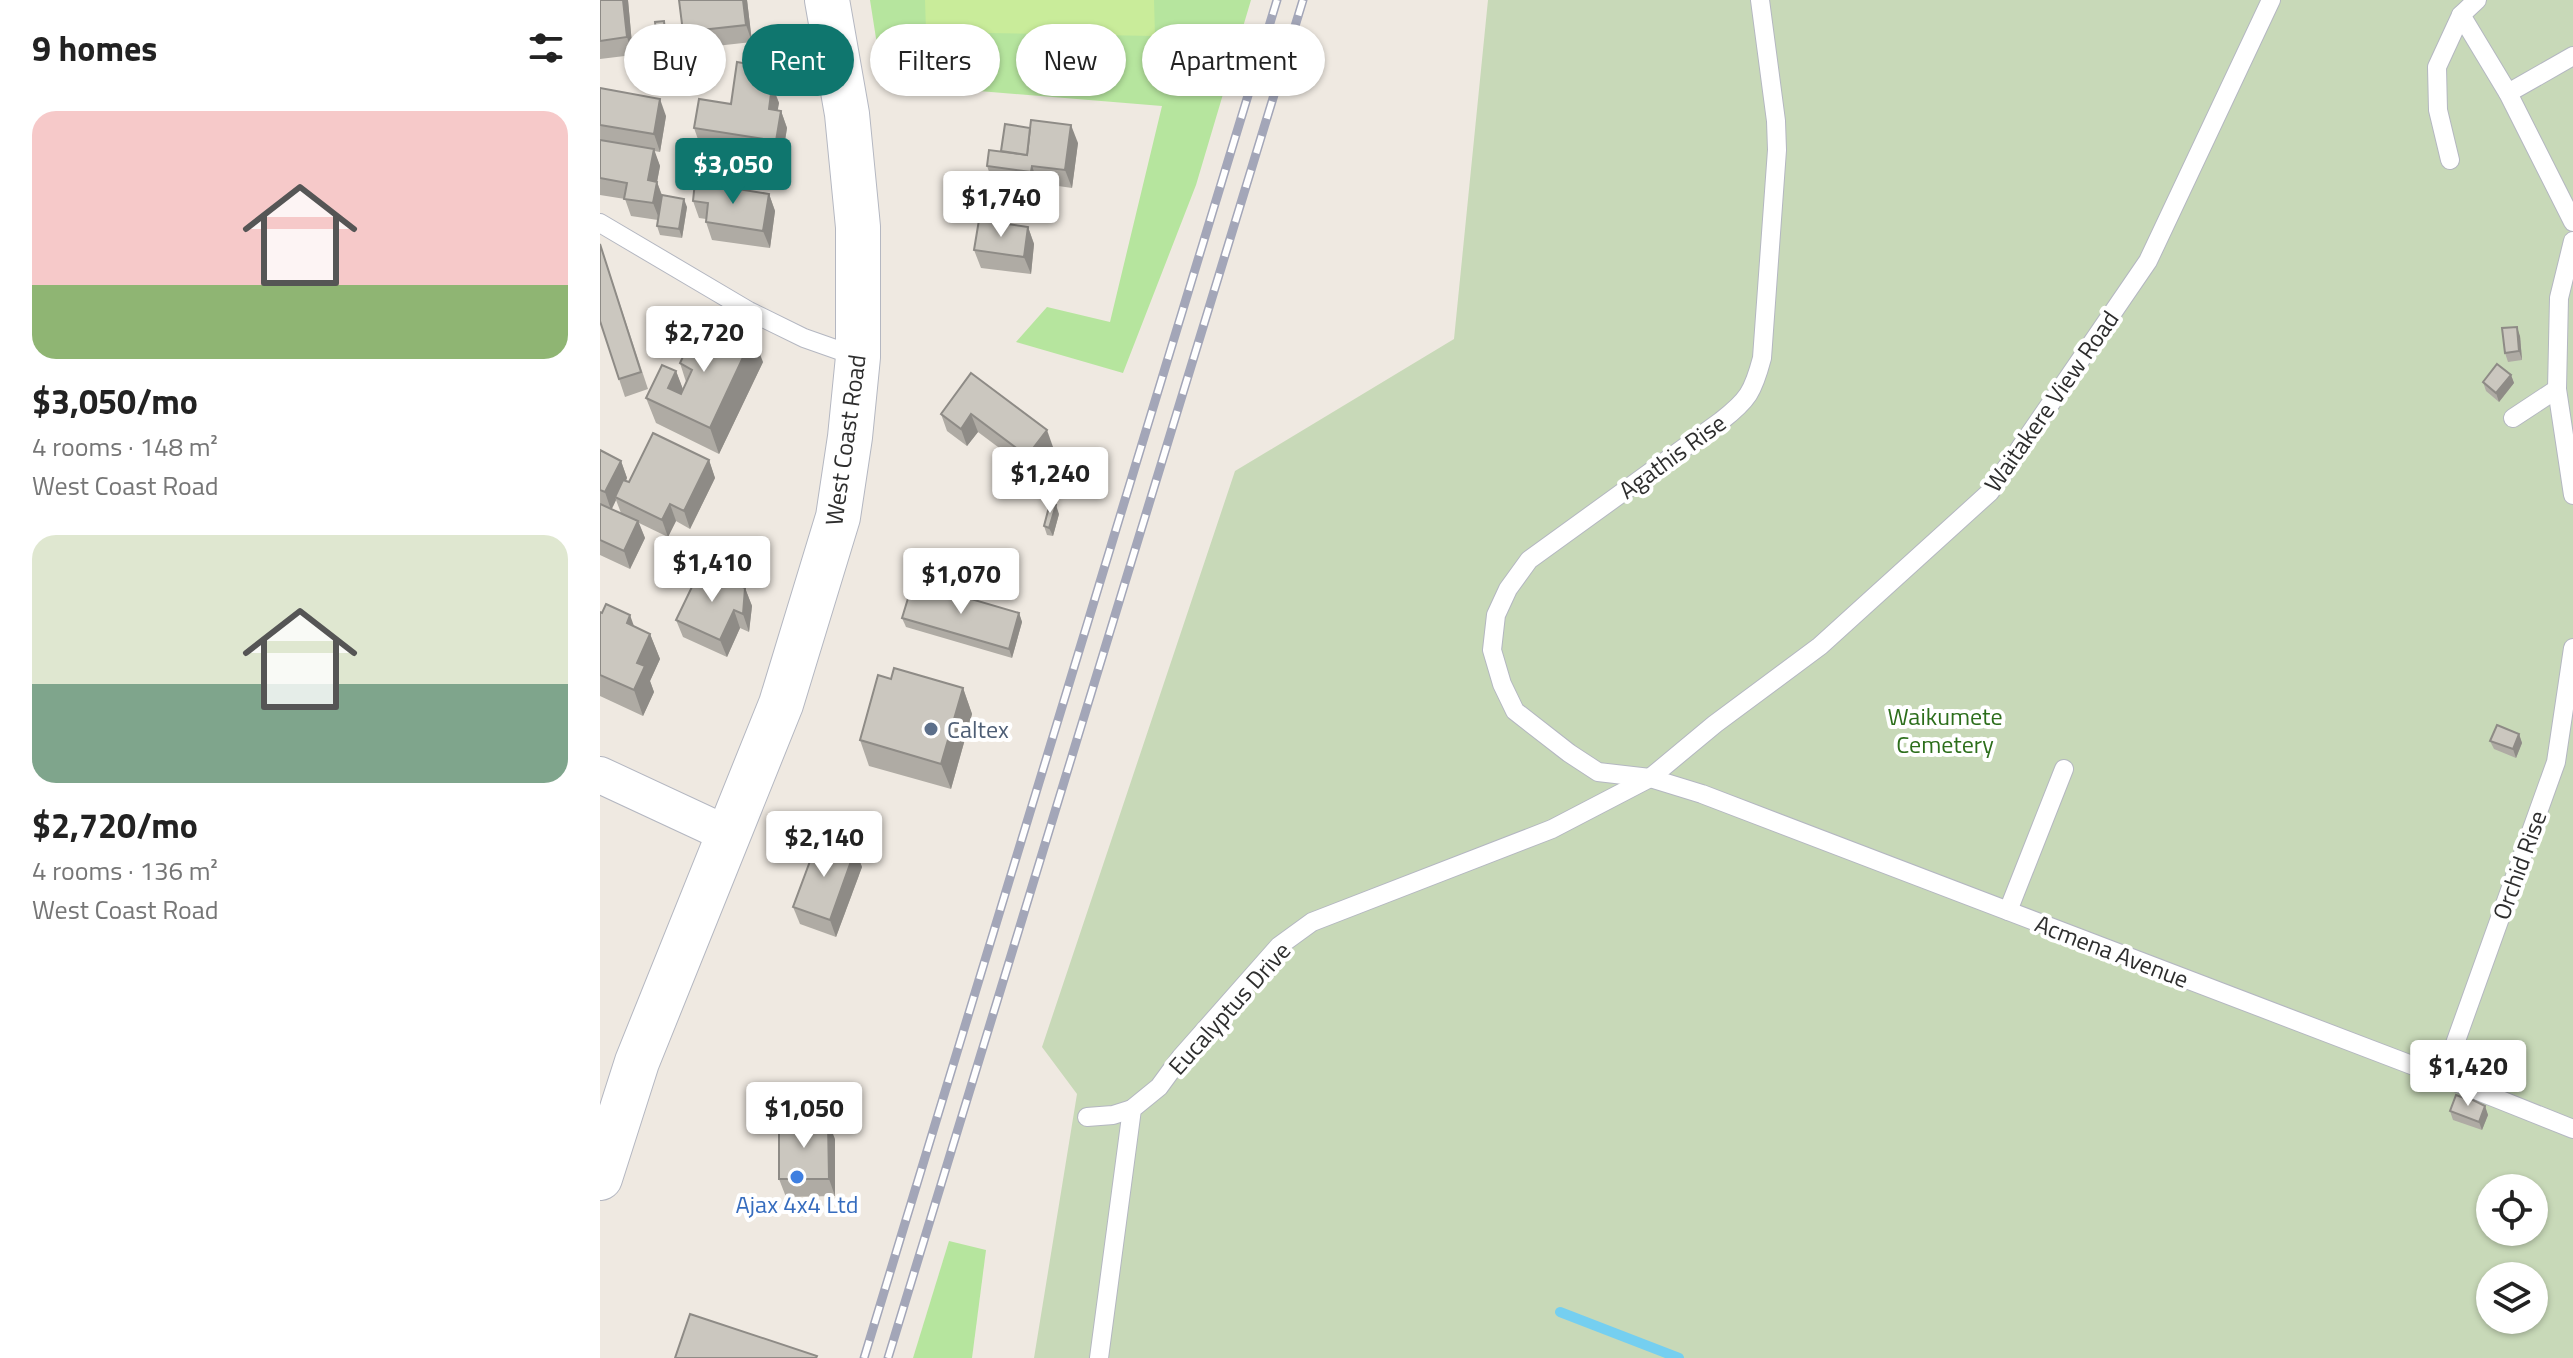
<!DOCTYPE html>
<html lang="en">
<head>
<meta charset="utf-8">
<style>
	body { margin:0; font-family:"Titillium Web",sans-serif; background:#f6f6f6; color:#222; height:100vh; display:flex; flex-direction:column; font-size:30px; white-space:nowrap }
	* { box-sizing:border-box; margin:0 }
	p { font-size:26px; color:#767676 }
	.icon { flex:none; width:44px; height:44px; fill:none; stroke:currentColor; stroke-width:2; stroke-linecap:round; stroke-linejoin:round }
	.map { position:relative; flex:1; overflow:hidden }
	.details { display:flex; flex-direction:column; background:#fff; width:600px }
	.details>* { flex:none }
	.banner { position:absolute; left:24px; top:24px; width:760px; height:72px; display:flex; gap:16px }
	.buttons { position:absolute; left:1876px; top:1174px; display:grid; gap:16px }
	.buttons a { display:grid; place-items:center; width:72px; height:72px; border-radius:50%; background:#fff; box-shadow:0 2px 6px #0004; font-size:40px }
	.price { position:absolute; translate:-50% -68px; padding:0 18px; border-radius:8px; background:#fff; color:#222; font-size:26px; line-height:52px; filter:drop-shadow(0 2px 4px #0008) }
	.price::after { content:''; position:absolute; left:50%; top:48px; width:24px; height:18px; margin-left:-12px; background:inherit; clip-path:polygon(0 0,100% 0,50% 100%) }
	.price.selected { background:#0f766e; color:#fff }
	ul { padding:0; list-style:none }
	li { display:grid; align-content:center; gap:16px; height:424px; padding:0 32px }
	li span { display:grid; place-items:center; height:248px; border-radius:24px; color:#555 }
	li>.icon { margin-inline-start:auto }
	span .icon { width:144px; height:144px; fill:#fffc; stroke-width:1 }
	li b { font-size:34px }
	h2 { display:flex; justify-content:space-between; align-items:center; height:96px; padding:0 32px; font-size:34px }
	.tag { padding:0 28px; border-radius:36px; background:#fff; box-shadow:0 2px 6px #0004; font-size:28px; line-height:72px }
	.tag.selected { background:#0f766e; color:#fff }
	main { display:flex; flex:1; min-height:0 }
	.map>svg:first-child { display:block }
	.green { fill:#b6e59e }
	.cemetery { fill:#c8d9b8; fill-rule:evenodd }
	.pitch { fill:#c9ec9a }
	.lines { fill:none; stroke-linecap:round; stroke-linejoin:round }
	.stream { stroke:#75cff0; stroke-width:10 }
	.lane-casing { stroke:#b4b7c1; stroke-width:20 }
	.street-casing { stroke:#b4b7c1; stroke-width:38 }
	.secondary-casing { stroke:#b4b7c1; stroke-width:46 }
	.lane { stroke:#fff; stroke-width:18 }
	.street { stroke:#fff; stroke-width:36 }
	.secondary { stroke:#fff; stroke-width:44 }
	.rail-casing { stroke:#a3a6b8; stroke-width:9 }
	.rail { stroke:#fff; stroke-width:6; stroke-dasharray:18; stroke-linecap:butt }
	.wall { fill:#afaba4; fill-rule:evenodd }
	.shaded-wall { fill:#8e8b86 }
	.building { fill:#cbc7bf; stroke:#8e8b86; stroke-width:2 }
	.service-dot { fill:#5c6f8a; stroke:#fff; stroke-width:3 }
	.shop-dot { fill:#3f7fe0; stroke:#fff; stroke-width:3 }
	.labels { text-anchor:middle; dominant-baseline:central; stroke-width:8; stroke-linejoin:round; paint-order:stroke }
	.street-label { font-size:24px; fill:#2e2e2e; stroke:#fff }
	.park-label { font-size:24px; fill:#2c6e1b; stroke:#fff }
	.service-label { font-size:24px; fill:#4e5e75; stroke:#fff; text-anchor:start }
	.shop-label { font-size:24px; fill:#366cbe; stroke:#fff }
</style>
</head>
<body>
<main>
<section class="details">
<h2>9 homes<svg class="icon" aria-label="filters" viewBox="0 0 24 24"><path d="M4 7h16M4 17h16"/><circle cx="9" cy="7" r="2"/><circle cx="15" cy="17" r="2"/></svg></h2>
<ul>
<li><span style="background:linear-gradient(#f6c9c9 70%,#8fb573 0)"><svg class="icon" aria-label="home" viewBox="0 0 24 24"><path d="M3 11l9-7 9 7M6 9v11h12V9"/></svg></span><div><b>$3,050/mo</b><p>4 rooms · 148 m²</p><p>West Coast Road</p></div></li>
<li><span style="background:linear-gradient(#dfe7d0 60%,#7fa58c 0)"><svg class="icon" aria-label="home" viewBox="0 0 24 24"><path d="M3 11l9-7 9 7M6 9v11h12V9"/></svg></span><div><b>$2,720/mo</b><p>4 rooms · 136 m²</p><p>West Coast Road</p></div></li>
</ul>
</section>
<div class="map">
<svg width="1973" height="1358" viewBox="0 0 1973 1358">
	<rect width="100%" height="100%" fill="#efe9e1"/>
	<g class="green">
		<polygon points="270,0 651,0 596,185 523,373 416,342 447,307 510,322 562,106 283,83"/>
		<polygon points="349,1241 386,1250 372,1358 313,1358"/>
	</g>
	<path class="cemetery" d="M888 0H1973V1358H434L477 1094 442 1047 635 471 854 339ZM1890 1188H1934V1232H1890ZM1890 1276H1934V1320H1890Z"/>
	<polygon class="pitch" points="325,0 554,0 555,36 326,32"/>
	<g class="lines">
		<polyline class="stream" points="960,1312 1079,1358"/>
		<defs>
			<g id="lane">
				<path d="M1160 0 1176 121 1177 150 1162 358C1153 392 1148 400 1121 421L929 560 908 589 896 615 892 650 902 684 915 711 969 753 998 772 1050 778 1102 794 1843 1077 1973 1129"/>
				<polyline points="1861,15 1908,93 1973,222"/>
				<polyline points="1908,93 1973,56"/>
				<polyline points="1850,160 1838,110 1837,67 1861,15 1877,0"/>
				<polyline points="0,223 149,311 204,338 258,357"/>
				<polyline points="1973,241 1959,298 1957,389 1973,495"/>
				<polyline points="1913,418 1957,389"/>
				<polyline points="1408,911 1464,769"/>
				<polyline points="1843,1077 1956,762 1973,648"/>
				<polyline points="487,1117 513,1115 532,1109"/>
				<polyline points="499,1358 532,1109 559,1087 581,1057 679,946 712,922 952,829 1050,778 1115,724 1220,646 1390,492 1548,261 1671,0"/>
			</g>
			<polyline id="street" points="0,775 129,835"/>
			<polyline id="secondary" points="0,1178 37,1062 181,704 238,517 250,437 258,357 258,227 247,114 227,0"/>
		</defs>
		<use href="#lane" class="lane-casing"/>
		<use href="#street" class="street-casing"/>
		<use href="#secondary" class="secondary-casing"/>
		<use href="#lane" class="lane"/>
		<use href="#street" class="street"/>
		<use href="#secondary" class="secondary"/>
		<defs>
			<g id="rail">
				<polyline points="264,1358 677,0"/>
				<polyline points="288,1358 703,0"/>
			</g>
		</defs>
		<use href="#rail" class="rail-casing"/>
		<use href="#rail" class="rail"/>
	</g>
	<g class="wall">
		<polygon points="0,0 28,0 33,55 0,59"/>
		<polygon points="79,0 147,0 152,42 89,49 83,32"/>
		<polygon points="64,21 67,30 68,40 59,41 56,32"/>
		<polygon points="166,67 179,103 177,110 181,111 187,128 182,159 100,145 94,128 131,104"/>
		<polygon points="0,88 66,116 60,152 54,151 60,166 57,182 62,195 87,207 82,238 60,235 57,226 58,220 31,216 25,199 0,195"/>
		<polygon points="478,143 472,188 438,183 437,189 393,183 387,166 401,151"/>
		<polygon points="169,194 175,211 170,248 112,240 106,222 106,219 99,218 93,201"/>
		<polygon points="428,227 434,244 431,274 381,268 374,250"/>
		<polygon points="0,244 48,389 25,397 19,379"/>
		<polygon points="1920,336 1922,360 1908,362 1905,353"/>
		<polygon points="106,341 163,362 119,454 56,423 46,398 76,371 83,390 86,382 80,363"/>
		<polygon points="371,373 453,447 434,474 378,432 367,446 347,431 341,414"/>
		<polygon points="1911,375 1914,383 1899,402 1886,391 1883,382"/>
		<path d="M0 450 21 461 27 478 26 481 29 482 109 460 115 478 90 529 76 521 68 537 39 523 45 538 30 569 0 555ZM16 500 21 513 12 509Z"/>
		<polygon points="459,514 453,536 447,535 444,526"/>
		<polygon points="145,588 152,606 149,632 140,628 127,657 83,637 76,620"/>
		<polygon points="0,612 50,634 60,659 50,681 54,692 43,716 0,696"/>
		<polygon points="419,613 422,622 412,658 306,627 302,618"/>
		<polygon points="363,688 372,714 351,789 269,766 260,740"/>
		<polygon points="1919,734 1922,743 1916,758 1894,749 1890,741"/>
		<polygon points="255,850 262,867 236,937 200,924 193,907"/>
		<polygon points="1864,1098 1885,1106 1888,1115 1882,1130 1853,1120 1850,1111"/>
		<polygon points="235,1139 235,1196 186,1197 179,1179"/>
	</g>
	<g class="shaded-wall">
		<polygon points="23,0 28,0 33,55 27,37"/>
		<polygon points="143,0 147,0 152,42 146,25"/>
		<polygon points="166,67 172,84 169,102 163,84"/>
		<polygon points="172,86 179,103 175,126 169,109"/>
		<polygon points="60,99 66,116 60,152 54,134"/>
		<polygon points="181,111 187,128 182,159 176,141"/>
		<polygon points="471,125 478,143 472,188 465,170"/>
		<polygon points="54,149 60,166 57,182 63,199 60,221 53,203 48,180"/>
		<polygon points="432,166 438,183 437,189 431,172"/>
		<polygon points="169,194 175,211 170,248 163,231"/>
		<polygon points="84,199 87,207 82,238 79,229"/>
		<polygon points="428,227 434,244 431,274 424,257"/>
		<polygon points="1917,327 1920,336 1922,360 1919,351"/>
		<polygon points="153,336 163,362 119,454 110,428"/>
		<polygon points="76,371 86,397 68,388"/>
		<polygon points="1911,375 1914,383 1899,402 1896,393"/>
		<polygon points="371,414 378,432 367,446 361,429"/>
		<polygon points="447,430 453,447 434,474 427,456"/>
		<polygon points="109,460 115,478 90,529 84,511"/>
		<polygon points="21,461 27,478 17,498 15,497 16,500 11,510 5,492"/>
		<polygon points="70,504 76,521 68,537 62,520"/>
		<polygon points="456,505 459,514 453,536 449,528"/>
		<polygon points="38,521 45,538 30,569 24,551"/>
		<polygon points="145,588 152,606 149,632 143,614"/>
		<polygon points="134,610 140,628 127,657 120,640"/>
		<polygon points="419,613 422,622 412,658 409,649"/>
		<polygon points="30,615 39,640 27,623"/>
		<polygon points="50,634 60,659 50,681 54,692 43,716 34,690 37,663"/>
		<polygon points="363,688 372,714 351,789 341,764"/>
		<polygon points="1919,734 1922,743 1916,758 1913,749"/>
		<polygon points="255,850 262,867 236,937 230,920"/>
		<polygon points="1885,1106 1888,1115 1882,1130 1879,1122"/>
		<polygon points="228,1121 235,1139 235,1196 229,1179"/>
	</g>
	<g class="building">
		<polygon points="0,0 23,0 27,37 0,41"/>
		<polygon points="79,0 143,0 146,25 83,32"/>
		<polygon points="64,21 65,31 56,32 55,22"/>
		<polygon points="137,62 166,67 163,84 172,86 169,109 181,111 176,141 94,128 99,99 131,104"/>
		<polygon points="0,88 60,99 54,134 0,125"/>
		<polygon points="431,120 471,125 465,170 432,166 431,172 387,166 389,150 427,155"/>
		<polygon points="405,124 430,128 427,155 401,151"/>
		<polygon points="0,140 54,149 48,180 57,182 53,203 24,199 27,183 0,178"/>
		<polygon points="95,182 169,194 163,231 106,222 108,203 93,201"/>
		<polygon points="62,195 84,199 79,229 57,226"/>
		<polygon points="379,220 428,227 424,257 374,250"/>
		<polygon points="0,244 41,372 19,379 0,321"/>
		<polygon points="117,319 153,336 110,428 46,398 62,365 76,371 68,388 81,394 92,370 80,363 93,335 106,341"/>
		<polygon points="1917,327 1919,351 1905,353 1902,328"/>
		<polygon points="1897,364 1911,375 1896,393 1883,382"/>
		<polygon points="371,373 447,430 427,456 371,414 361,429 341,414"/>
		<polygon points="53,433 109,460 84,511 70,504 62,520 15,497 23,480 29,482"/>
		<polygon points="0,450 21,461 5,492 0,490"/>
		<polygon points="450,503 456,505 449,528 444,526"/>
		<polygon points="0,504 38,521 24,551 0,540"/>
		<polygon points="101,568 145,588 143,614 134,610 120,640 76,620"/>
		<polygon points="313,582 419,613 409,649 302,618"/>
		<polygon points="6,604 30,615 27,623 50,634 37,663 45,666 34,690 0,675 0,612 2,613"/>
		<polygon points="294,668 363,688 341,764 260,740 278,675 291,679"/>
		<polygon points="1897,725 1919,734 1913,749 1890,741"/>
		<polygon points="219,837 255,850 230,920 193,907"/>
		<polygon points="1856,1095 1864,1098 1865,1096 1885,1106 1879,1122 1850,1111"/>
		<polygon points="179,1121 228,1121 229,1179 179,1179"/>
		<polygon points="90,1314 217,1356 216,1358 75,1358"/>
	</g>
	<circle class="service-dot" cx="331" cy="729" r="8"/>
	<circle class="shop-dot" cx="197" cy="1177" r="8"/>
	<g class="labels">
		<g class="street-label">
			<text transform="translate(1451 401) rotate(-55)">Waitakere View Road</text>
			<text transform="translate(245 440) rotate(-82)">West Coast Road</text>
			<text transform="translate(1072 456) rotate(-36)">Agathis Rise</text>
			<text transform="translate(1919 865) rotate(-70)">Orchid Rise</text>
			<text transform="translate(1512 951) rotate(21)">Acmena Avenue</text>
			<text transform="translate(629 1008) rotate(-48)">Eucalyptus Drive</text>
		</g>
		<g class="park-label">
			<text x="1345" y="716">Waikumete<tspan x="1345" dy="28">Cemetery</tspan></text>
		</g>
		<g class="service-label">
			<text x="347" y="729">Caltex</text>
		</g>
		<g class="shop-label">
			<text x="197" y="1204">Ajax 4x4 Ltd</text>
		</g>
	</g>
</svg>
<div class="buttons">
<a><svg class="icon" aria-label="locate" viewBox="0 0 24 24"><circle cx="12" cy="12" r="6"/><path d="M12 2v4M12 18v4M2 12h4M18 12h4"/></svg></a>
<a><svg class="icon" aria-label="layers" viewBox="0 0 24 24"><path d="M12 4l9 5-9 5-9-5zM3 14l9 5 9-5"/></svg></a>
</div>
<b class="price selected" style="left:133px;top:206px">$3,050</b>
<b class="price" style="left:401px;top:239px">$1,740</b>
<b class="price" style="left:104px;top:374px">$2,720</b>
<b class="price" style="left:450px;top:515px">$1,240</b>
<b class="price" style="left:112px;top:604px">$1,410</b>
<b class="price" style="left:361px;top:616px">$1,070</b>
<b class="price" style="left:224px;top:879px">$2,140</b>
<b class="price" style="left:1868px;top:1108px">$1,420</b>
<b class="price" style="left:204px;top:1150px">$1,050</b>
<div class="banner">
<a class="tag">Buy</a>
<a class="tag selected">Rent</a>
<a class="tag">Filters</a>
<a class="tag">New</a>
<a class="tag">Apartment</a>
</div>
</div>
</main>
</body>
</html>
